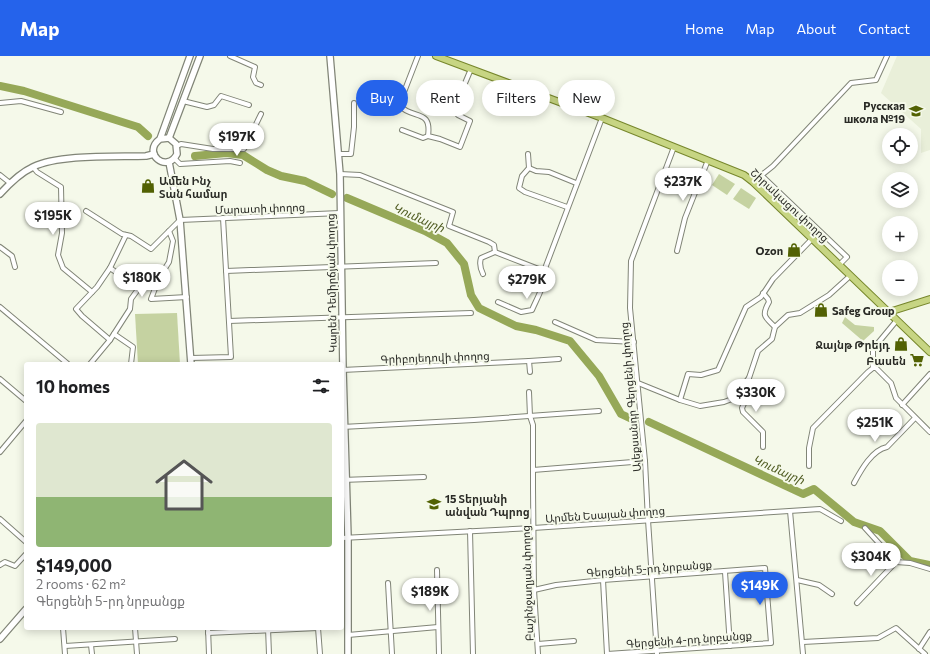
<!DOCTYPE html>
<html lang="en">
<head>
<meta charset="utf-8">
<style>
	body { margin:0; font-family:Commissioner,"Noto Sans Armenian",sans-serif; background:#f6f6f6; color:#202124; height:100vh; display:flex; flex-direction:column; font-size:15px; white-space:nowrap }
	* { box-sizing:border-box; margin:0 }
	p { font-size:13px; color:#757577 }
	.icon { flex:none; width:22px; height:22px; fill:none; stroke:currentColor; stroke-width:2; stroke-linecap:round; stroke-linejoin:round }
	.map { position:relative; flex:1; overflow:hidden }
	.side { position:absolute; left:24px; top:306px; width:320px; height:268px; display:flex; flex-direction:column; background:#fff; border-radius:4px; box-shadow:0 2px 10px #0003 }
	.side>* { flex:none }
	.top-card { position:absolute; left:356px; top:24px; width:380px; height:36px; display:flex; gap:8px }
	.buttons { position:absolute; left:882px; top:72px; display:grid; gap:8px }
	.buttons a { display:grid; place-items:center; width:36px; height:36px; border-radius:50%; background:#fff; box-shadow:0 2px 10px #0003; font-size:20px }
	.price { position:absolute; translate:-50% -34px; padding:0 9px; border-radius:14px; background:#fff; color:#222; font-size:13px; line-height:26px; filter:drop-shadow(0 1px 2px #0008) }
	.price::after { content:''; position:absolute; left:50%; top:24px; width:12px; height:9px; margin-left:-6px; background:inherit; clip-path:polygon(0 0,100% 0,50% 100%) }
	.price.on { background:#2563eb; color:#fff }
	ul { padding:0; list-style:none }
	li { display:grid; align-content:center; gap:8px; height:212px; padding:0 12px }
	li span { display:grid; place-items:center; height:124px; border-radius:4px; color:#555 }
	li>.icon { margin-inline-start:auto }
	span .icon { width:72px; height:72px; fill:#fffc; stroke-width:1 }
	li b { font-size:17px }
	h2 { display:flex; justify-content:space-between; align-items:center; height:48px; padding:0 12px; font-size:17px }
	.chip { padding:0 14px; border-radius:18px; background:#fff; box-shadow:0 2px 10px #0003; font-size:14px; line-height:36px }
	.chip.on { background:#2563eb; color:#fff }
	header { display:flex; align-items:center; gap:24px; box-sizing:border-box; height:56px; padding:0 20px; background:#2563eb; color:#fff }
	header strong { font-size:19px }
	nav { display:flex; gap:22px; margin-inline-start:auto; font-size:14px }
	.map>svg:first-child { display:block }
	.built { fill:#e9efd9 }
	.green { fill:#c5d2a1 }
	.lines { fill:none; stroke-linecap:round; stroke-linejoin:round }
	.river { stroke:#96a858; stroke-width:8 }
	.street-casing { stroke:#818577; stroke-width:6 }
	.secondary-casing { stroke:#818577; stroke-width:8 }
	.primary-casing { stroke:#77872c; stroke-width:8 }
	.street { stroke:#fff; stroke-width:4 }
	.secondary { stroke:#fff; stroke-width:5.5 }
	.primary { stroke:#c7d583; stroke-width:6 }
	.labels { text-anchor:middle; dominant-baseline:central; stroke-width:4; stroke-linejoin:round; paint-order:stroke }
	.poi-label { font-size:11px; font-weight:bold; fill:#2a2b26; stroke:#f5f9ea; text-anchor:end }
	.street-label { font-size:11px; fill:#2a2b26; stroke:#f5f9ea }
	.water-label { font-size:12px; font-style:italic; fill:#4f5b21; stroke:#f5f9ea }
</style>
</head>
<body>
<header>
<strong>Map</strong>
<nav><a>Home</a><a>Map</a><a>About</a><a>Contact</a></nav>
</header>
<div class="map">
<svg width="930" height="598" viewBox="0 0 930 598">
	<rect width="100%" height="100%" fill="#f5f9ea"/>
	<polygon class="built" points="897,0 930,0 930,94 921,97 921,73 881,37"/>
	<g class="green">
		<polygon points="719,118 735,128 727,139 712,129"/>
		<polygon points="741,132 756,142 749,153 733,143"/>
		<polygon points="177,257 180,308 138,308 135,258"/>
		<polygon points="845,261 855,269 874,271 874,275 863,285 842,267"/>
	</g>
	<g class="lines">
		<g class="river">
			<polyline points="0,30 24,35 138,71 148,80"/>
			<polyline points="195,100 226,97 243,99 267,114 281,120 305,125 332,138"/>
			<polyline points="347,142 425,175 447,187 464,208 471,239 479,252 516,270 536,274 570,285 599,320 621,358 636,365"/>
			<polyline points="649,366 803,438 814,433 854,466 880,475 910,505 930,509"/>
		</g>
		<defs>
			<g id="street">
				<polyline points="230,0 255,11 253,21 256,27 261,29"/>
				<path d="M418 0 399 49C412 64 432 52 428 80L440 83 460 91 470 65 458 59 461 49 460 39 471 13"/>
				<polyline points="183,45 207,51 214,49 221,40 249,49"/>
				<polyline points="0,47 21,45 61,56"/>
				<polyline points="402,74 423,82 428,80"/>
				<polyline points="177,90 181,88 213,93 244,93 261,58"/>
				<polyline points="338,98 351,98 354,71 354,47"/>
				<polyline points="528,98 529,112 522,120 519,132 525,136 567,151"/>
				<polyline points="174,102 180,108 230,105 240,107"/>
				<polyline points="33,111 37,116 61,131 62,177 58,199 63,212 92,236"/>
				<polyline points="529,112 536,115 549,116 576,127"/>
				<polyline points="340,118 360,119 453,156 449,170 489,186 494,189 495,196 544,215 602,62"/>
				<polyline points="0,119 10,127"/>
				<polyline points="762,120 847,201 839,209"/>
				<polyline points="753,126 773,110 851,27 876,24 887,0"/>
				<polyline points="86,155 122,178 131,180 151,193 180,164 340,157"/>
				<polyline points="169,175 173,185 169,206 159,222 151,243 187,241"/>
				<polyline points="0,191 12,200 15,211"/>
				<polyline points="677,195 685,162 708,104"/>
				<polyline points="110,212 139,232 131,243 130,253 110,284"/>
				<polyline points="226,215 436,207"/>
				<path d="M483 218C480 212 479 208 481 202L495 196"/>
				<path d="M763 237 768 243 769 246C761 260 765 261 775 271"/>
				<path d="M498 246 521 256 532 254C537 242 546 228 544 215"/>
				<polyline points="0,251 68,308"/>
				<polyline points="229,265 471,257"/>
				<polyline points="555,266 596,284 634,286"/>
				<polyline points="114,278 133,291 131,308"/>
				<polyline points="191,302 231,301 223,162"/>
				<polyline points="529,305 530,316"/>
				<polyline points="90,308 110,284 82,260 76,253 97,231 110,212 126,179"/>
				<polyline points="873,312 876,312 891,327 896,342 930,376"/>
				<polyline points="873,312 873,293 897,264"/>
				<polyline points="342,314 529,305 559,303"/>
				<path d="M749 322C749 334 748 341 742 352L743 356 763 376V391"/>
				<polyline points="0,323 26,345"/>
				<polyline points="638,327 680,344 700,350 724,346 732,343 749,322 758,295 772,283 775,271 788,259 800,257 829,239 850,220"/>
				<polyline points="529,336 530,360 533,369 533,432 534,534 538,598"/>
				<polyline points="680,344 688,318 701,319 718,314 746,251 761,241 773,223 812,183"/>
				<polyline points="902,349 930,318"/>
				<polyline points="342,371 474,364 599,355"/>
				<polyline points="0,396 26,365"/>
				<polyline points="809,410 809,392 813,372 868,316 873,312"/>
				<polyline points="533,414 645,405"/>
				<polyline points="342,424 424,421"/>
				<path d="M854 427C861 414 872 394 887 391L915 362"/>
				<polyline points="790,455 803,598"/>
				<polyline points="0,463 26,486"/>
				<polyline points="865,472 896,506 910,507 930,513"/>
				<polyline points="470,475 473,598"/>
				<polyline points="342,482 533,472 820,453 841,465"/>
				<polyline points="0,509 5,506 15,510 26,498"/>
				<polyline points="437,514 439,598"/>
				<polyline points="725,516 730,590"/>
				<polyline points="603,524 607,598"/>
				<polyline points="797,524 819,529 832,538"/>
				<polyline points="388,527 392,598"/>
				<polyline points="534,534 556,529 603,524 765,512 771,587 607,598"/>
				<polyline points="857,547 896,506"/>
				<polyline points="63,572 65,598"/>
				<polyline points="135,572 137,598"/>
				<polyline points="208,572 209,598"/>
				<polyline points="268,572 269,598"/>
				<polyline points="318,572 320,598"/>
				<polyline points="208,577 318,572"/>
				<polyline points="348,579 438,571"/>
				<polyline points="803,586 878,582 896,572 925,598"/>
				<polyline points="538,588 574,585"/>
				<polyline points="91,589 92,598"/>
				<polyline points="65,590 175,583"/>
				<polyline points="919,593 930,576"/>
				<polyline points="657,598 648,464 645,405 630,252 631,205 674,91"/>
			</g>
			<g id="secondary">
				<polyline points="330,0 340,118 343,314 348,482 348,598"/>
				<polyline points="169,82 200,0"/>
				<path d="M160 83 169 82 176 88 177 98C167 118 141 97 160 83L190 0"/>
				<polyline points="169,106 180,164 191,308"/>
				<path d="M0 138C9 128 20 117 33 111 60 98 116 101 146 100L154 98"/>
				<polyline points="0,583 26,553"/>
			</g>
			<g id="primary">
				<polyline points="436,0 602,62 744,119 753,126 930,296"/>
				<polyline points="889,256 930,243"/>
			</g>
		</defs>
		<use href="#street" class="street-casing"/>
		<use href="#secondary" class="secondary-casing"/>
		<use href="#primary" class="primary-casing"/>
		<use href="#street" class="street"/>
		<use href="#secondary" class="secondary"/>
		<use href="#primary" class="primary"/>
	</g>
	<defs>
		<symbol id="school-bare" viewBox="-9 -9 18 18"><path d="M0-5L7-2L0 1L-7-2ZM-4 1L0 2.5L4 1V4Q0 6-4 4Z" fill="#526103" stroke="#f5f9ea" stroke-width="2.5" paint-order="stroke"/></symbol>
		<symbol id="shop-bare" viewBox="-9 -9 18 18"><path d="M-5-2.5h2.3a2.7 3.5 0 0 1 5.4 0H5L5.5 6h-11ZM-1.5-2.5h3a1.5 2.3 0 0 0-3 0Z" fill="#526103" stroke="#f5f9ea" stroke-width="2.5" paint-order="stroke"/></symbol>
		<symbol id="supermarket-bare" viewBox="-9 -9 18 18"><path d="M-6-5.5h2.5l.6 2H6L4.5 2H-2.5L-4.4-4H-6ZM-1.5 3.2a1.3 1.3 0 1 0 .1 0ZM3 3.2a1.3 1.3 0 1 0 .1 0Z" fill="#526103" stroke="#f5f9ea" stroke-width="2.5" paint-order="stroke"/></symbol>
	</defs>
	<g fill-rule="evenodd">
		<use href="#school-bare" x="906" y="45" width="20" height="20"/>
		<use href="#shop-bare" x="138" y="120" width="20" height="20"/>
		<use href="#shop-bare" x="784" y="184" width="20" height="20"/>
		<use href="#shop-bare" x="811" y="244" width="20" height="20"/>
		<use href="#shop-bare" x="891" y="278" width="20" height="20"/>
		<use href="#supermarket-bare" x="907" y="294" width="20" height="20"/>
		<use href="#school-bare" x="424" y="438" width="20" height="20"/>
	</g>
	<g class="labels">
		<g class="poi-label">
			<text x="905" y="49">Русская<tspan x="905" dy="13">школа №19</tspan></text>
			<text x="159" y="124" text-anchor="start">Ամեն Ինչ<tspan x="159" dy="13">Տան համար</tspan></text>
			<text x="783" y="194">Ozon</text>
			<text x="832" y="254" text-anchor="start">Safeg Group</text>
			<text x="890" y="288">Ջայնթ Թրեյդ</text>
			<text x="906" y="304">Բասեն</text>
			<text x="445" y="442" text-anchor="start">15 Տերյանի<tspan x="445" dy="13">անվան Դպրոց</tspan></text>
		</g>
		<g class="street-label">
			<text transform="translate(790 149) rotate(43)">Շիրակացու փողոց</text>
			<text transform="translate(260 152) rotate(-2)">Մարատի փողոց</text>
			<text transform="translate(331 227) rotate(-91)">Կարեն Դեմիրճյան փողոց</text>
			<text transform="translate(435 301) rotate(-2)">Գրիբոյեդովի փողոց</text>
			<text transform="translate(630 341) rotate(-95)">Ալեքսանդր Գերցենի փողոց</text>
			<text transform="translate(605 458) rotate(-4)">Արմեն Եսայան փողոց</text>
			<text transform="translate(649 512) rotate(-4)">Գերցենի 5-րդ նրբանցք</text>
			<text transform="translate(527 527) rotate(-92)">Բաշինջաղյան փողոց</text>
			<text transform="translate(689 583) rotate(-4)">Գերցենի 4-րդ նրբանցք</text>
		</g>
		<g class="water-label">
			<text transform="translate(419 161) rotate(24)">Կումայրի</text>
			<text transform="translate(779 413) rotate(24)">Կումայրի</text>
		</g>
	</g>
</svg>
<div class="buttons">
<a><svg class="icon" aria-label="locate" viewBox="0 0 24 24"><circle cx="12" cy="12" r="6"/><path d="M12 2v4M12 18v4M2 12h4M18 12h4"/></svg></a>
<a><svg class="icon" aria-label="layers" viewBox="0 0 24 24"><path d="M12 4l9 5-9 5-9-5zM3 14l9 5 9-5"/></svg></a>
<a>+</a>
<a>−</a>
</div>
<b class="price" style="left:237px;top:101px">$197K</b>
<b class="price" style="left:683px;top:146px">$237K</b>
<b class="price" style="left:53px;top:180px">$195K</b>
<b class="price" style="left:142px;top:242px">$180K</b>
<b class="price" style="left:527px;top:244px">$279K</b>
<b class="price" style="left:756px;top:357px">$330K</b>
<b class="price" style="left:875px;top:387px">$251K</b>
<b class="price" style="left:871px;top:521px">$304K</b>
<b class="price on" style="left:760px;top:550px">$149K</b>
<b class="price" style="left:430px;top:556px">$189K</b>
<div class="top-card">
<a class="chip on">Buy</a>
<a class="chip">Rent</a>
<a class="chip">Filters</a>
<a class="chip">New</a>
</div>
<section class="side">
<h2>10 homes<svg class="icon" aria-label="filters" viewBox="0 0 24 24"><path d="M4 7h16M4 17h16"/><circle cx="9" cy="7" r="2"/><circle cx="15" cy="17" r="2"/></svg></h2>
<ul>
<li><span style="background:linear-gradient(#dfe7d0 60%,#8fb573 0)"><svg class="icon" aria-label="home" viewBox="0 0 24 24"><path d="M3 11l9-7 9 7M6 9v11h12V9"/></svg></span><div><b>$149,000</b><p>2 rooms · 62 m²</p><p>Գերցենի 5-րդ նրբանցք</p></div></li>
</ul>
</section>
</div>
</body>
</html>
